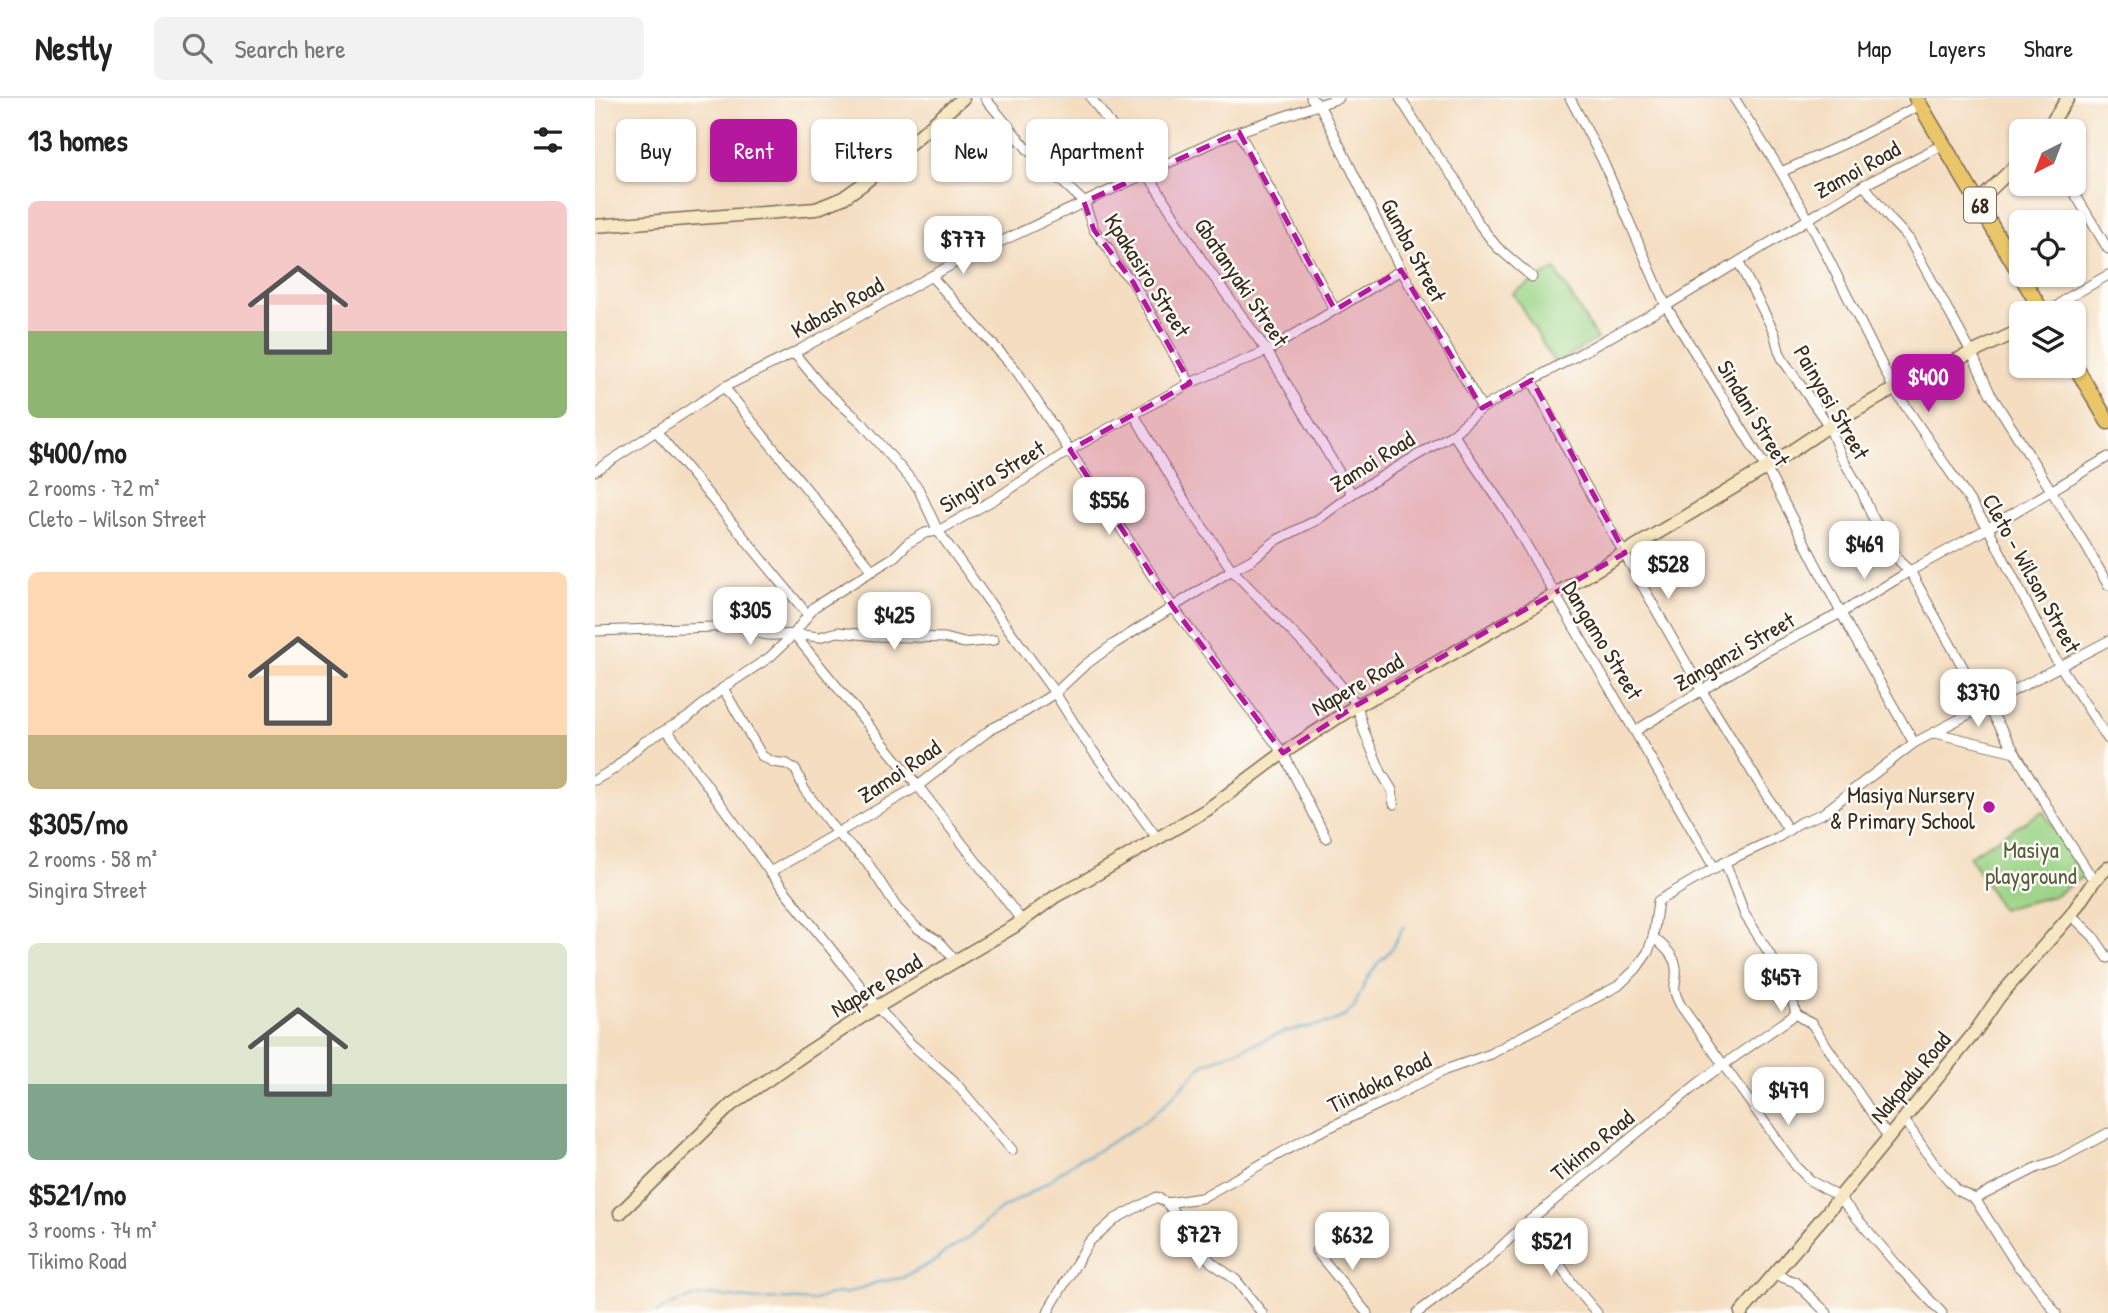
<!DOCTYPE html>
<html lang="en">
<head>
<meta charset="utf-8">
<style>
	body { margin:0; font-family:"Patrick Hand",sans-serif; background:#f2f2f2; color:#222; height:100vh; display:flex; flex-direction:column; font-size:26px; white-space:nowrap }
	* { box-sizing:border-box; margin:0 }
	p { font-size:23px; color:#767676 }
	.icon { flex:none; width:38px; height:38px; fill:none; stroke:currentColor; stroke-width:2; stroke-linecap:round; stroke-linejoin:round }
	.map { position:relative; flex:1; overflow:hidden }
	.drawer { display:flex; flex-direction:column; background:#fff; width:595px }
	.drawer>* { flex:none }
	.guide { position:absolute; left:21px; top:21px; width:665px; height:63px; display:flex; gap:14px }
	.needle { width:46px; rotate:222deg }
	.controls { position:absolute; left:1414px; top:21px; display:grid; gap:14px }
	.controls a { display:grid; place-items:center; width:77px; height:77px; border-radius:10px; background:#fff; box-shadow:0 2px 5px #0004; font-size:35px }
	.price { position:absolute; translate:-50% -60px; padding:0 16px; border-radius:14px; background:#fff; color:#222; font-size:23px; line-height:46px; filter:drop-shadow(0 2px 4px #0008) }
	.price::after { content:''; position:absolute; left:50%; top:42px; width:21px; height:16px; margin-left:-10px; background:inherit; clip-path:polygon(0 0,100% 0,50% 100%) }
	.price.current { background:#b5179e; color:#fff }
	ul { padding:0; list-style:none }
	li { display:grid; align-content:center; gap:14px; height:371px; padding:0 28px }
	li span { display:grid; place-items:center; height:217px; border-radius:10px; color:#555 }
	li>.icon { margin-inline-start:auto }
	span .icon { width:126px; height:126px; fill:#fffc; stroke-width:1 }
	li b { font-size:30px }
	h2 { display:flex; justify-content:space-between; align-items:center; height:84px; padding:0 28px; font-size:30px }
	.tag { padding:0 24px; border-radius:10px; background:#fff; box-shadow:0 2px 5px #0004; font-size:24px; line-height:63px }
	.tag.current { background:#b5179e; color:#fff }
	header { display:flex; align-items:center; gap:42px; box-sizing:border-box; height:98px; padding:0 35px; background:#fff; border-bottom:2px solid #e0e0e0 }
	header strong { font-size:33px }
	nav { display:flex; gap:38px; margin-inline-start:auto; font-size:24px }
	.search { width:490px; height:63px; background:#f2f2f2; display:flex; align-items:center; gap:18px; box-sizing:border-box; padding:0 24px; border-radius:10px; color:#767676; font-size:26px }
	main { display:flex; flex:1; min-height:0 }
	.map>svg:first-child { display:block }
	.green { fill:#9cd487; stroke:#6c7f52; stroke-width:2 }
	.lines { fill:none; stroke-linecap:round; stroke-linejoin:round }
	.stream { stroke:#4ca5ca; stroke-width:2 }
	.street-casing { stroke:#7c6957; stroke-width:11 }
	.secondary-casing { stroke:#7c6957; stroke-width:15 }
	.primary-casing { stroke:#7c6957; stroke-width:17 }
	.street { stroke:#fff; stroke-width:9 }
	.secondary { stroke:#f7e8c3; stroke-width:12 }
	.primary { stroke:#ebc669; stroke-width:14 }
	.marked { fill:#b5179e; fill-opacity:0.2; stroke:#b5179e; stroke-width:5; stroke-dasharray:14 9; stroke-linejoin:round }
	.poi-dot { fill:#b5179e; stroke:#fdfcf7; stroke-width:2.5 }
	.labels { text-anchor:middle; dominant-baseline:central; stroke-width:5; stroke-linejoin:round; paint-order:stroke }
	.shield { fill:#fdfcf7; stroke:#75695f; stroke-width:2 }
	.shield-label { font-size:21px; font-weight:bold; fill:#3b2a1e }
	.street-label { font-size:23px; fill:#3b2a1e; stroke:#fdfcf7 }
	.poi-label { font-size:23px; fill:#3b2a1e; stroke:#fdfcf7; text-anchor:end }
	.park-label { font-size:23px; fill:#585d3e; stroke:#fdfcf7 }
</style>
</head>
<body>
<header>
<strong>Nestly</strong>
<div class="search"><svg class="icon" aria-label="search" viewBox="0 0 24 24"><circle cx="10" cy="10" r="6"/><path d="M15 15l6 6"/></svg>Search here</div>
<nav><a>Map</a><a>Layers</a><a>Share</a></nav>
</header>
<main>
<section class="drawer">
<h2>13 homes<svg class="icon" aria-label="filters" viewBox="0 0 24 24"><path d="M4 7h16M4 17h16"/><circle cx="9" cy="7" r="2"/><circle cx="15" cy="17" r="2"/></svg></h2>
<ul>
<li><span style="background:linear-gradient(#f6c9c9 60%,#8fb573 0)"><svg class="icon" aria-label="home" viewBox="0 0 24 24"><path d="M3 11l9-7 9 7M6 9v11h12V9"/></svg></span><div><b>$400/mo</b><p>2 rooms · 72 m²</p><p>Cleto - Wilson Street</p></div></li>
<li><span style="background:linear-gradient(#ffd9b3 75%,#c2b280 0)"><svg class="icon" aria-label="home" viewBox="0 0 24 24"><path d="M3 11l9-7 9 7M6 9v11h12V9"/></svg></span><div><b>$305/mo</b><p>2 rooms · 58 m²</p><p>Singira Street</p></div></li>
<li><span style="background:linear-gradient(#dfe7d0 65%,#7fa58c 0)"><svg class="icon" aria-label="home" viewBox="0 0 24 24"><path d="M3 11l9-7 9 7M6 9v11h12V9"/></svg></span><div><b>$521/mo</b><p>3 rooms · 74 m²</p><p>Tikimo Road</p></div></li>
</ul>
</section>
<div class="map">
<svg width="1513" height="1215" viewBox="0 0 1513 1215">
	<rect width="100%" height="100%" fill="#fdfcf7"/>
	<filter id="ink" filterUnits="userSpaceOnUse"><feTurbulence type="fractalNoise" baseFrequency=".0143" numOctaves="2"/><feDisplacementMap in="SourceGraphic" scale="14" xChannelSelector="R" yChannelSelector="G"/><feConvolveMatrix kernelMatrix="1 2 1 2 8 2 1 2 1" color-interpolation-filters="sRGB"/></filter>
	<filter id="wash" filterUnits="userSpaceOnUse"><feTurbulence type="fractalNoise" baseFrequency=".00686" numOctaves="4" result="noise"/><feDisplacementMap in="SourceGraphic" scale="28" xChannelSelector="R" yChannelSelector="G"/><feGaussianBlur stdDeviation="1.57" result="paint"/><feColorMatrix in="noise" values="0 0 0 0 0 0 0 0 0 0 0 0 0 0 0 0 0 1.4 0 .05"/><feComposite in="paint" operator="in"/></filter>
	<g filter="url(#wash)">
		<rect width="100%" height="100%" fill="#f4ddc0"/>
		<g class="green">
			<polygon points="960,171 1002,241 960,266 918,195"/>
			<polygon points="1448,713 1489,778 1459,798 1406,811 1374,758"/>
		</g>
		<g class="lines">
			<polyline class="stream" points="61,1215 75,1207 99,1199 116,1197 163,1202 190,1201 216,1203 242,1195 250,1196 283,1184 307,1180 340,1163 350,1154 377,1137 390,1123 406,1111 444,1090 485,1060 494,1058 546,1026 566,1010 609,966 689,934 736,924 750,918 759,909 773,879 784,864 795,853 809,828"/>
		</g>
	</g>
	<g filter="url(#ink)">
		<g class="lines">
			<defs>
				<g id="street">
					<polyline points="390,0 434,53 489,104 499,132 514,151 521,166 538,184 595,285"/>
					<polyline points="496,0 552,75 608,164 672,253 757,396"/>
					<polyline points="716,0 725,8 806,172 887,310"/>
					<polyline points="805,0 838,52 861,82 884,126 902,149 937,179"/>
					<polyline points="975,0 1007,61 1071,208 1171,370 1255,532 1319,645"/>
					<polyline points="1139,0 1180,64 1213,120 1299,291 1393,430 1458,557 1513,641"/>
					<polyline points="644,34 740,212"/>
					<polyline points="1186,74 1249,46 1325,7"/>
					<polyline points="1474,86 1513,151"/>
					<polyline points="1269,87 1295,121 1314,141 1377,256 1395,295 1491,448 1513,487"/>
					<polyline points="1144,165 1179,234 1184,253 1188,262 1234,328 1246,358 1267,394 1276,416 1305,464 1315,473 1370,573 1394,610 1460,722 1499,783"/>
					<polyline points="336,178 421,272 578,509 688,655 731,740"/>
					<polyline points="1454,215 1471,201 1513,177"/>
					<polyline points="199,255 228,290 268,326 323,390 343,433 460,595 487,638 563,741"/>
					<polyline points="937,282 987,381 1107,593 1193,732"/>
					<polyline points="129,289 278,473"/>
					<polyline points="538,315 590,403 637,472 728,566 762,607 769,633 786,674 797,692 799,706"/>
					<polyline points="61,333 213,517"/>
					<polyline points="858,336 912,414 1120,771"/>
					<polyline points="0,373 129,289 199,255 358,166 633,37 744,0"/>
					<path d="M0 533 147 528C167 539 176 538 199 536L219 509 299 459 313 445 330 435 343 433 400 401 475 352 595 285 672 253 806 172"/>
					<polyline points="199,536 323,688 427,823"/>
					<polyline points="199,536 224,539 243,534 282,538 350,540 369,545 399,542"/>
					<polyline points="128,590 167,658 178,664 192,666 201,672 209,691 242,735 272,764 302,810 322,830 342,842 361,863"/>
					<polyline points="72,632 175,774"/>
					<polyline points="1040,633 1170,554 1246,515 1315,473 1393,430 1513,359"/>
					<polyline points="1340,635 1420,654"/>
					<polyline points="0,682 19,671 49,644 92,620 128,590 175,559 199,536"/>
					<polyline points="1130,764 1150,817 1193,885 1201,916 1217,926 1293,1039"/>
					<polyline points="1476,817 1498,838 1513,860"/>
					<path d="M1058 839C1067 847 1080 857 1081 870 1083 889 1074 886 1086 908L1201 1068 1216 1083 1244 1099 1302 1167 1347 1215"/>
					<polyline points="1306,1023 1312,1026 1338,1064 1362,1092 1380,1101 1422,1167 1437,1182 1461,1215"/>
					<polyline points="417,1052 358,982 316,946 282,909 175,774 323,688 396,631 430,614 460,595 490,567 519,546 637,472 656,462 682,442 722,422 757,396 858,336 887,310 1071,208 1269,87 1347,47"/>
					<polyline points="1380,1101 1443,1069 1461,1063 1513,1035"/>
					<polyline points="572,1105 616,1164 641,1182 667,1215"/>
					<polyline points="930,1126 954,1150 977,1185 1002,1215"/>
					<polyline points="721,1153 772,1215"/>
					<polyline points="1179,1176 1200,1184 1232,1215"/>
					<polyline points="453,1215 456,1208 494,1144 520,1121 562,1099 572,1105 606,1100 718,1037 795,1001 850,972 896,956 920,942 1023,888 1041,871 1053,854 1058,839 1063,803 1130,764 1182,740 1204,725 1227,716 1319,645 1513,543"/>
					<polyline points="822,1215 890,1164 930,1126 1111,979 1201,916"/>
				</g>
				<g id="secondary">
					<polyline points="1451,33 1473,0"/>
					<polyline points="1383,104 1426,62"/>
					<polyline points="0,128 221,111 248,100 268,86 368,0"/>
					<polyline points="25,1115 136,1007 210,956 282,909 420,828 461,798 500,777 613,711 688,655 762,607 801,588 959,497 1171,370 1234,328 1299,291 1426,232"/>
					<polyline points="1146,1215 1235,1111 1380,934 1404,899 1476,817 1499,783 1513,769"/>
				</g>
				<g id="primary">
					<polyline points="1321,0 1448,215"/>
					<polyline points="1479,266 1513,324"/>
				</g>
			</defs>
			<use href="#street" class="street-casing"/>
			<use href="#secondary" class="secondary-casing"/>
			<use href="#primary" class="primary-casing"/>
			<use href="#street" class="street"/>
			<use href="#secondary" class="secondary"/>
			<use href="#primary" class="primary"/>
		</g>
	</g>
	<path class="marked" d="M644 34 740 212 806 172 887 310 937 282 1030 455 762 607 688 655 578 509 475 352 595 285 538 184 499 132 489 104Z"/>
	<circle class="poi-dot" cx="1394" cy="709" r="7"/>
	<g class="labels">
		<rect class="shield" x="1369" y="89.5" width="32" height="35" rx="5"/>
		<g class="shield-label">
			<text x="1385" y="107">68</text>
		</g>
		<g class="street-label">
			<text transform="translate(1262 71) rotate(-29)">Zamoi Road</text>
			<text transform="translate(819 152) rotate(62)">Gumba Street</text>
			<text transform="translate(553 177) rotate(58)">Kpakasiro Street</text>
			<text transform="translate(647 184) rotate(56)">Gbatanyaki Street</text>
			<text transform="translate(242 209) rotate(-29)">Kabash Road</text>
			<text transform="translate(1237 304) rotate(60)">Painyasi Street</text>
			<text transform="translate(1159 315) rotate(59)">Sindani Street</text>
			<text transform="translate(777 363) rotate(-32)">Zamoi Road</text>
			<text transform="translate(397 378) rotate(-31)">Singira Street</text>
			<text transform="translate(1437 475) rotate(61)">Cleto - Wilson Street</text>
			<text transform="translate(1008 542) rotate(59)">Dangamo Street</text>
			<text transform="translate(1139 553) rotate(-30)">Zanganzi Street</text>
			<text transform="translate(762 586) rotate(-30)">Napere Road</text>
			<text transform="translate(304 673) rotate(-34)">Zamoi Road</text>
			<text transform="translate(281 887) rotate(-31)">Napere Road</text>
			<text transform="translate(1315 979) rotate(-50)">Nakpadu Road</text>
			<text transform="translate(784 984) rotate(-26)">Tiindoka Road</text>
			<text transform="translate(997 1047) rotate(-39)">Tikimo Road</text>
		</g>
		<g class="poi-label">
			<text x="1380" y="696">Masiya Nursery<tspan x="1380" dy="26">&amp; Primary School</tspan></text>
		</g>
		<g class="park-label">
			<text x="1436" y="751">Masiya<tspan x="1436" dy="26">playground</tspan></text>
		</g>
	</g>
</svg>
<div class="controls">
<a><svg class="needle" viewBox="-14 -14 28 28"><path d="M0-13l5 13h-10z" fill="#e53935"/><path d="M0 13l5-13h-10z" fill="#767676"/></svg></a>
<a><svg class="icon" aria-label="locate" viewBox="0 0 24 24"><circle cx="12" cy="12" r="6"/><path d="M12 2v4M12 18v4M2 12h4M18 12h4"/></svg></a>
<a><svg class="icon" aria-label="layers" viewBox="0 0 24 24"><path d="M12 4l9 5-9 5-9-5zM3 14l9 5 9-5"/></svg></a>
</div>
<b class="price" style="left:368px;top:178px">$777</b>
<b class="price current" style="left:1333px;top:316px">$400</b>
<b class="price" style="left:514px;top:439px">$556</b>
<b class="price" style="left:1269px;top:483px">$469</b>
<b class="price" style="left:1073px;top:503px">$528</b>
<b class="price" style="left:155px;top:549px">$305</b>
<b class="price" style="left:299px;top:554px">$425</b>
<b class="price" style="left:1383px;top:631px">$370</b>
<b class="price" style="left:1186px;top:916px">$457</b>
<b class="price" style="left:1193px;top:1029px">$479</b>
<b class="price" style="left:604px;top:1173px">$727</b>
<b class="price" style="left:757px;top:1174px">$632</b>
<b class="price" style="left:956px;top:1180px">$521</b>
<div class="guide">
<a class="tag">Buy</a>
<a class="tag current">Rent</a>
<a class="tag">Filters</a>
<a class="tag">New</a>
<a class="tag">Apartment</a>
</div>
</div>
</main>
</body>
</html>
